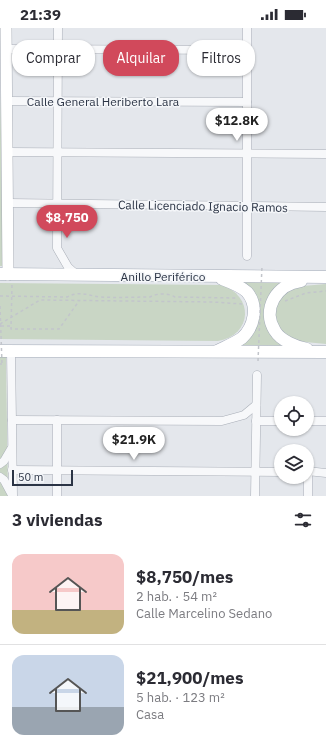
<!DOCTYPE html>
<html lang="es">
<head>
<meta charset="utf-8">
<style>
	body { margin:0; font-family:"IBM Plex Sans",sans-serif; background:#f2f2f3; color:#2b2b33; height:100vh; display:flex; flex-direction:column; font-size:15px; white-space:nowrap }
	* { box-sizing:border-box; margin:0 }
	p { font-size:13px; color:#7c7c81 }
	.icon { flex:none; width:22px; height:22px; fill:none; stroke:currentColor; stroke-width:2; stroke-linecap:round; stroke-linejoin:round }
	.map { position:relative; height:468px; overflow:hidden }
	.drawer { display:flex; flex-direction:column; background:#fff; flex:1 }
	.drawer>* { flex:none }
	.guide { position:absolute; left:12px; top:12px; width:302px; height:36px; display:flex; gap:8px }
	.controls { position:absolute; left:274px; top:368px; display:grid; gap:8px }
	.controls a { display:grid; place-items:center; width:40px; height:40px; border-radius:50%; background:#fff; box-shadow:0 1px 3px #0004; font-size:20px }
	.scale { position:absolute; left:12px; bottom:10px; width:61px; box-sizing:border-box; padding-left:4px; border:2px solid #2b3445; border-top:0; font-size:11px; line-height:14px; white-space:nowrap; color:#2b3445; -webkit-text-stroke:3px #f4f6f9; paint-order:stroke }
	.price { position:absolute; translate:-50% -34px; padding:0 9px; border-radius:14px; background:#fff; color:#222; font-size:13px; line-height:26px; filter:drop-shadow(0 1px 2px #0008) }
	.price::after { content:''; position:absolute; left:50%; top:24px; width:12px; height:9px; margin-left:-6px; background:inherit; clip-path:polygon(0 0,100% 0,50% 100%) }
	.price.selected { background:#d1495b; color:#fff }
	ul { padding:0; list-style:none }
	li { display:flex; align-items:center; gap:12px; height:100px; padding:0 12px }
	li+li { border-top:1px solid #e1e1e2 }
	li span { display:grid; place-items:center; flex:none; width:112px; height:80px; border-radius:12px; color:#555 }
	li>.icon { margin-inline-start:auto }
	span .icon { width:48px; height:48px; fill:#fffc; stroke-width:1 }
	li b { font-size:17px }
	h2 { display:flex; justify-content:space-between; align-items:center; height:48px; padding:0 12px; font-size:17px }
	.pill { padding:0 14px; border-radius:16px; background:#fff; box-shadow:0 1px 3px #0004; font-size:14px; line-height:36px }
	.pill.selected { background:#d1495b; color:#fff }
	.status { display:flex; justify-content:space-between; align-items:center; height:28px; padding:0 20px; background:#fff; direction:ltr }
	.status svg { height:11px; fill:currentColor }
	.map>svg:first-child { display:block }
	.green { fill:#c9d6c5 }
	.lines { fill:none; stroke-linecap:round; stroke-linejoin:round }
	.street-casing { stroke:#a9aeb7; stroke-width:9 }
	.secondary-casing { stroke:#a9aeb7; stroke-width:12 }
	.primary-casing { stroke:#a3abb8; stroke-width:13 }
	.path { stroke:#c2c5cb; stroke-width:1.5; stroke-dasharray:3 3; stroke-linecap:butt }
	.street { stroke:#f7f8fa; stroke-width:8 }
	.secondary { stroke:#fff; stroke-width:11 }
	.primary { stroke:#fff; stroke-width:12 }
	.path-bridge { stroke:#c2c5cb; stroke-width:1.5; stroke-dasharray:3 3; stroke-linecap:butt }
	.labels { text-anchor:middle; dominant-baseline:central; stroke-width:3; stroke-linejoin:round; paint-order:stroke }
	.street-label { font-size:12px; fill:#2b3445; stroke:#f4f6f9 }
</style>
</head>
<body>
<div class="status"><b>21:39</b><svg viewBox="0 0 49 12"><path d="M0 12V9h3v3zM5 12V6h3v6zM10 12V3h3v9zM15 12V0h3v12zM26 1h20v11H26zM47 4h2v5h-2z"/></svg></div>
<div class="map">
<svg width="326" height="468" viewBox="0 0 326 468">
	<rect width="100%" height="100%" fill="#e4e7ec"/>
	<g class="green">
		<polygon points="0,62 4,238 0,238"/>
		<polygon points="286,252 270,265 264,287 271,307 286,318 233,317 255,284 232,253"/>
		<path d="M0 255 221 257C254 267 253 307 218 313L0 311Z"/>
		<polygon points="326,256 326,316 295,313 277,302 273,283 278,269 291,259"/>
		<polygon points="0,329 6,329 8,468 0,468"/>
	</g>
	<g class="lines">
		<defs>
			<g id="street">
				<polyline points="58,0 57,220 68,239 77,247"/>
				<polyline points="7,21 247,22"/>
				<polyline points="8,73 247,74"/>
				<polyline points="8,124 326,126"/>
				<polyline points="8,175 326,179"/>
				<polyline points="247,228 247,0"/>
				<polyline points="11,323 13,468"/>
				<polyline points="12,392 222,393 244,387 256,377"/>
				<polyline points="256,393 281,393"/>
				<polyline points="307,393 326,393"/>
				<polyline points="0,436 4,433 11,421"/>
				<polyline points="12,442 281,444"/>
				<polyline points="307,443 326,445"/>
				<polyline points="0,449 4,452 12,467"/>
				<polyline points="57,468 57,392"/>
				<polyline points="255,468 257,347"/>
				<polyline points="308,468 308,443"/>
			</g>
			<polyline id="secondary" points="6,0 8,247"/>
			<g id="primary">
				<polyline points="0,246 326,249"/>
				<path d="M301 253C277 256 261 281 275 303 281 313 297 319 307 321"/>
				<polyline points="0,323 326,324"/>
				<path d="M217 323C225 319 235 315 242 310 254 299 259 278 247 264 241 258 230 254 222 251"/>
			</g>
		</defs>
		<use href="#street" class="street-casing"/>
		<use href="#secondary" class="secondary-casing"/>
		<use href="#primary" class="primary-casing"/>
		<g class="path">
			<polyline points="12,257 11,301 59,301 79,273"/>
			<path d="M0 268 67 269C81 262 88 268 101 269 117 270 134 269 150 269 157 265 168 265 175 269L237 270"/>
			<polyline points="285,273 306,265 326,263"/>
			<polyline points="0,296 40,272 213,274 242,276"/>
			<polyline points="1,298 11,298"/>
			<polyline points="0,336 2,336"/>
		</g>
		<use href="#street" class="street"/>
		<use href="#secondary" class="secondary"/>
		<use href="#primary" class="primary"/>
		<g class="path-bridge">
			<polyline points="0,278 2,336"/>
			<polyline points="258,333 262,238"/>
		</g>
	</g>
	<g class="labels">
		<g class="street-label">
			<text x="103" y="73">Calle General Heriberto Lara</text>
			<text transform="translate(203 178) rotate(1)">Calle Licenciado Ignacio Ramos</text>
			<text x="163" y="248">Anillo Periférico</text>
		</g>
	</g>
</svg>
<div class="controls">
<a><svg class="icon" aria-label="locate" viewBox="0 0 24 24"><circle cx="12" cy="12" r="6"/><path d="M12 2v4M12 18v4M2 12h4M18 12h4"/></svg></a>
<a><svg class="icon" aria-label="layers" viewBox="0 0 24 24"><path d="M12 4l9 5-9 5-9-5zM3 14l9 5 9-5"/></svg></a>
</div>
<div class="scale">50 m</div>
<b class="price" style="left:237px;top:114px">$12.8K</b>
<b class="price selected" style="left:67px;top:211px">$8,750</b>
<b class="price" style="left:134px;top:433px">$21.9K</b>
<div class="guide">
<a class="pill">Comprar</a>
<a class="pill selected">Alquilar</a>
<a class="pill">Filtros</a>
</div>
</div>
<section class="drawer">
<h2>3 viviendas<svg class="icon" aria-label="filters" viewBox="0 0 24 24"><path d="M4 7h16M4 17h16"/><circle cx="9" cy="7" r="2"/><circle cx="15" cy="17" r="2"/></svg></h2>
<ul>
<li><span style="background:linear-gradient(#f6c9c9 70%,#c2b280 0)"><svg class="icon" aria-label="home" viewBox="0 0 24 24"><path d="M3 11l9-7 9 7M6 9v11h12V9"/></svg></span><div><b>$8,750/mes</b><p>2 hab. · 54 m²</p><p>Calle Marcelino Sedano</p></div></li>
<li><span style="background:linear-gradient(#c9d6e8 65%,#9aa5b1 0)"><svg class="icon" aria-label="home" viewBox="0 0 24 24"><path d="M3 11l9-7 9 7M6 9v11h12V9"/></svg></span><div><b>$21,900/mes</b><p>5 hab. · 123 m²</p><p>Casa</p></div></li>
</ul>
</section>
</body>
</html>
